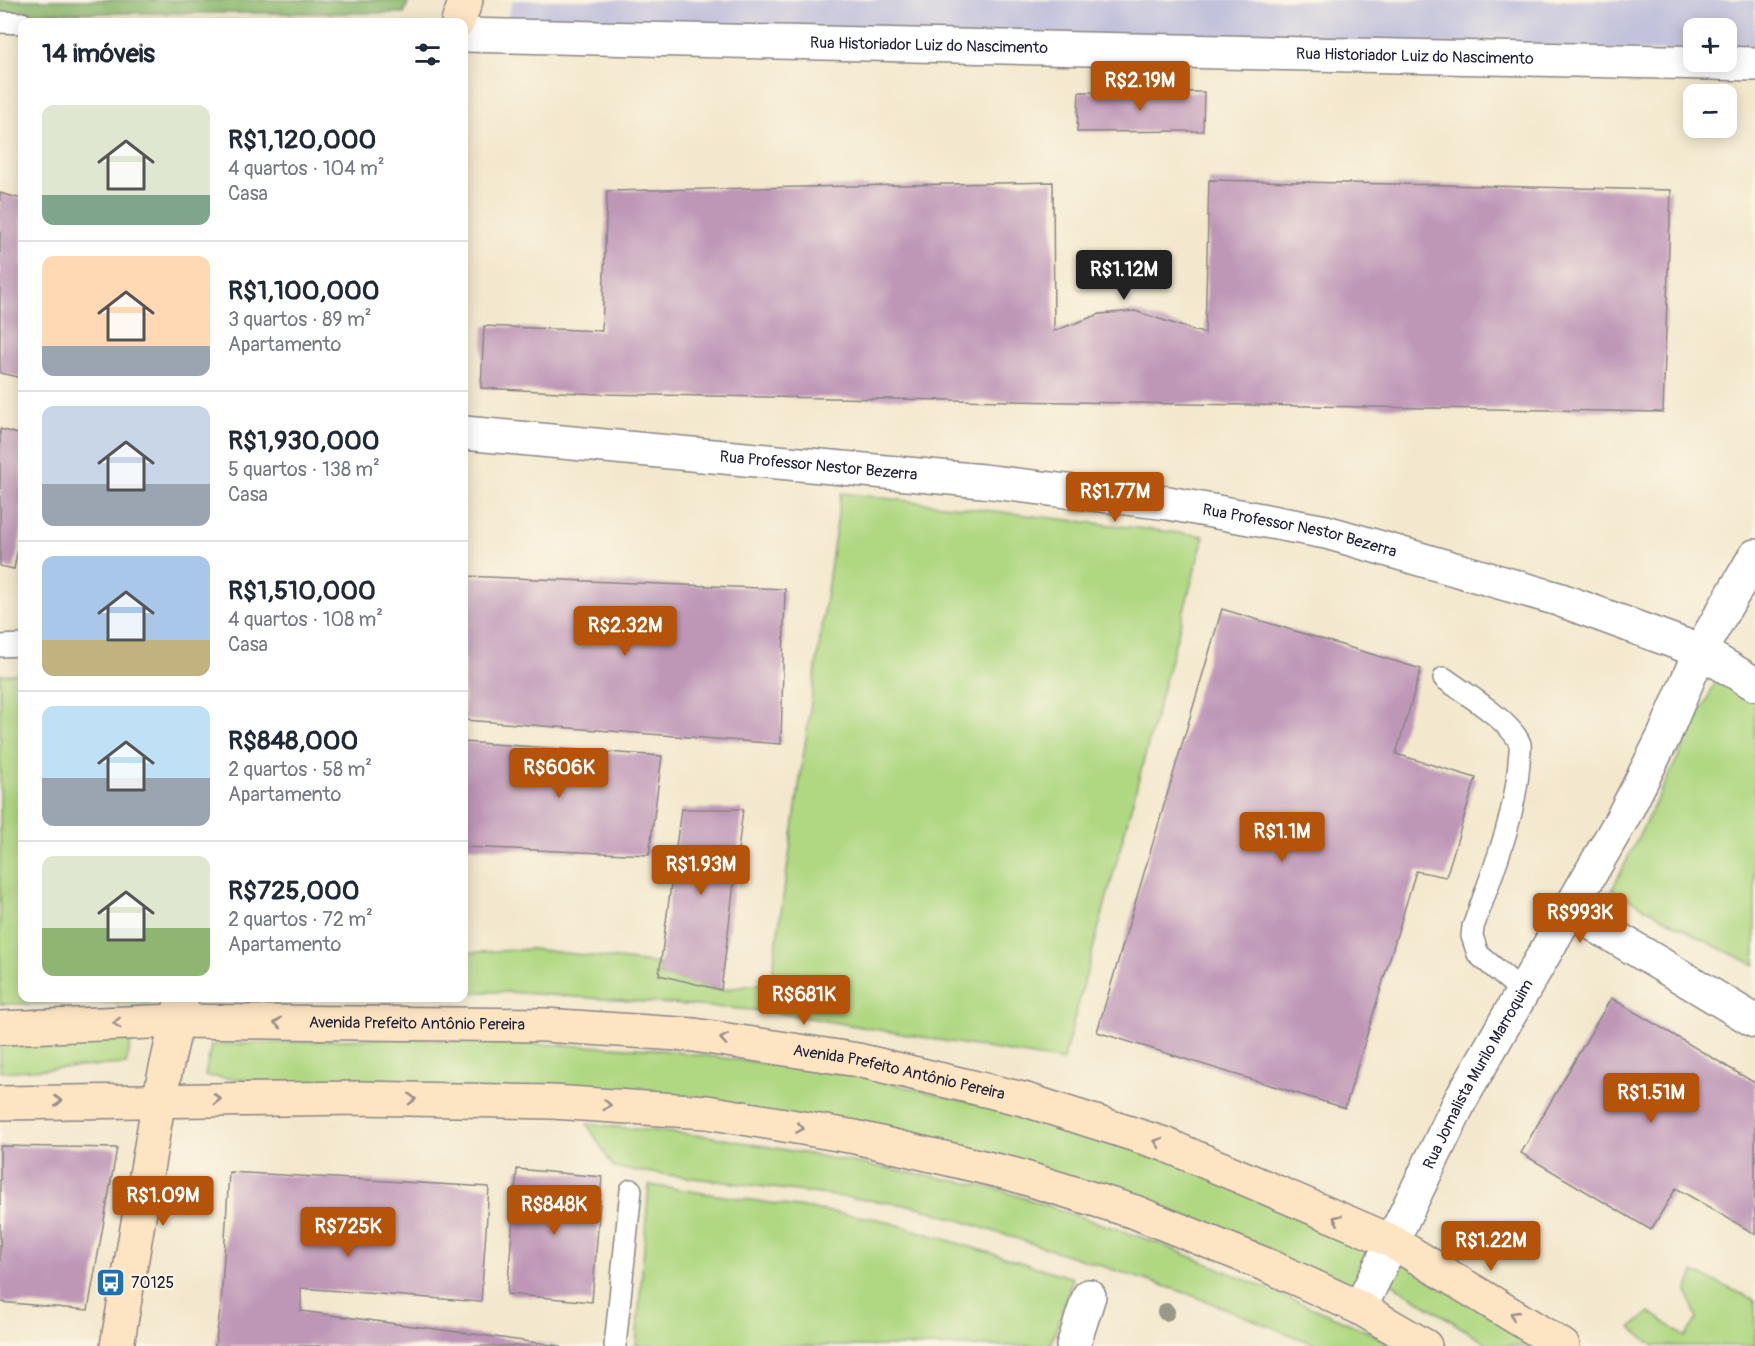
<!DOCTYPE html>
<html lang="pt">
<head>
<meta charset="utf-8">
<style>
	body { margin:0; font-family:Pangolin,sans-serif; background:#f2f2f3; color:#1f2937; height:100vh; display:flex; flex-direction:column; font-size:22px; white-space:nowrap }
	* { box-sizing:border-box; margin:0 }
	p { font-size:20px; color:#747a83 }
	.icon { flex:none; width:33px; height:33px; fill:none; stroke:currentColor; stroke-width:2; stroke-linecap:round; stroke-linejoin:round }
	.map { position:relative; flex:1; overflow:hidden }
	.drawer { position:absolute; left:18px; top:18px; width:450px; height:984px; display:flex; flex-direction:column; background:#fff; border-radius:12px; box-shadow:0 3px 15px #0003 }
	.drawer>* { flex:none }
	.buttons { position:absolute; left:1683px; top:18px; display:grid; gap:12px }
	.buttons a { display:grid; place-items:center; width:54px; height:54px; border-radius:12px; background:#fff; box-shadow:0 3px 15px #0003; font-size:30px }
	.price { position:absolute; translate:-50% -51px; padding:0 14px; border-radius:6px; background:#b45309; color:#fff; font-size:20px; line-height:39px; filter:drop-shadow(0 2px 3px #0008) }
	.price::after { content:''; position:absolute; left:50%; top:36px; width:18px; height:14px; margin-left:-9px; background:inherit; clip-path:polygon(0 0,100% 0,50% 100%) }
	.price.selected { background:#222; color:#fff }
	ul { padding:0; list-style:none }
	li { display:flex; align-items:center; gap:18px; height:150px; padding:0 24px }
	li+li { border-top:2px solid #e0e1e3 }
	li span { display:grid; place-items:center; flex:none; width:168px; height:120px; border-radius:12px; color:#555 }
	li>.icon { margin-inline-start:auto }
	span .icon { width:72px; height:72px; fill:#fffc; stroke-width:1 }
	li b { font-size:26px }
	h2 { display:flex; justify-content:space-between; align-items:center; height:72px; padding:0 24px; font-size:26px }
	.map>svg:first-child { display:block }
	.industrial { fill:#c2c2dc }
	.green { fill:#b0d883; stroke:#697d5f; stroke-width:1.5 }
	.forest { fill:#8cb871; stroke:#576d56; stroke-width:1.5 }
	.building { fill:#be97b7 }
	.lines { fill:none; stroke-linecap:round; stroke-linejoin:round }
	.lane-casing { stroke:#8a8584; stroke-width:24 }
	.street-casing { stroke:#8a8584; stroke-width:36 }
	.secondary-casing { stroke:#8a8584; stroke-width:36 }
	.lane { stroke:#fff; stroke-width:21 }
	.street { stroke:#fff; stroke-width:33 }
	.secondary { stroke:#fde5c4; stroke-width:33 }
	.tree { fill:#989989 }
	.oneway { stroke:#9a8d86 }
	.labels { text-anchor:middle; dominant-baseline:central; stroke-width:4.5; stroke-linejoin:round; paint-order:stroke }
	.street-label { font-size:16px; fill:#22223b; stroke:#fcf5e5 }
	.poi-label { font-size:16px; fill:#22223b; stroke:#fcf5e5; text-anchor:start }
</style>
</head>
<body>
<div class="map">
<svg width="1755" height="1346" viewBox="0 0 1755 1346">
	<rect width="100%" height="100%" fill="#fcf5e5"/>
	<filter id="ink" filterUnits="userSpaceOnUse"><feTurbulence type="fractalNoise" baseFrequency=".0167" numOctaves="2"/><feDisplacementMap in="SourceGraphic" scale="12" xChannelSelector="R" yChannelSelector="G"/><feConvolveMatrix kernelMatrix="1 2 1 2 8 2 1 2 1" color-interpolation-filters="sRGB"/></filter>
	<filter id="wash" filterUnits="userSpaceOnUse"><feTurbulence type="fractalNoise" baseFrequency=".008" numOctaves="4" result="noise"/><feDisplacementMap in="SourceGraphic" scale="24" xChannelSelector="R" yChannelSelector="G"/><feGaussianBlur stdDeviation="1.35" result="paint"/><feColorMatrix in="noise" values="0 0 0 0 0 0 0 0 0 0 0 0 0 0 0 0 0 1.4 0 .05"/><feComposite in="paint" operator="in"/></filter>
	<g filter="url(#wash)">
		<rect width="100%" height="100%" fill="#f3e8cd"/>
		<polygon class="industrial" points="513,0 1755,0 1755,52 1727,52 1726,28 1694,28 1693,51 501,37"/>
		<g class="green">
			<polygon points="841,493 1204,536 1063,1061 767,1011 509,992 464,992 464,953 531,949 660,964 659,975 721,990 771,982"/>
			<polygon points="22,673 22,998 156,998 154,1003 0,1004 0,675"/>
			<polygon points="1720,673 1755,693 1755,965 1709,943 1612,890"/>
			<polygon points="133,1034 126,1064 0,1072 0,1036"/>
			<polygon points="394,1038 653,1049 855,1075 1034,1117 1192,1168 1371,1251 1351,1293 922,1143 205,1076 211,1045"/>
			<polygon points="587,1124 714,1137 995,1188 1161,1244 1360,1328 1396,1346 1319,1346 1186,1293 915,1206 614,1168"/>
			<polygon points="649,1185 878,1219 1073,1278 1050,1346 636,1346"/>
			<polygon points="1394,1258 1561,1346 1490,1346 1385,1279"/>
			<polygon points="1694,1272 1755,1300 1755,1346 1654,1346 1631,1328 1650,1312 1685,1337 1697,1319 1687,1291"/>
		</g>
		<polygon class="forest" points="0,0 409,0 404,13 0,13"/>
		<g id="blocks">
			<g class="building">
				<polygon points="1079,92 1204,92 1203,131 1077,132"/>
				<polygon points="1209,180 1671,190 1663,412 599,394 481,388 484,326 602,331 607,191 1053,182 1054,331 1100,314 1135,311 1205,334"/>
				<polygon points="0,193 22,199 22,378 0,373"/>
				<polygon points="0,429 22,435 22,528 14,569 0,566"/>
				<polygon points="464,576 785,589 781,744 464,720"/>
				<polygon points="1222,609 1421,669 1396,754 1476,778 1446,877 1416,871 1345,1108 1097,1032"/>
				<polygon points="464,742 662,756 649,855 464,847"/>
				<polygon points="681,809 743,809 721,990 659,975"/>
				<polygon points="1611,998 1755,1083 1755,1234 1676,1188 1651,1230 1521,1153"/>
				<polygon points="0,1146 117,1148 88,1310 0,1302"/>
				<polygon points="517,1169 602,1177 592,1302 507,1294"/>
				<polygon points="229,1172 489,1187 481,1302 301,1288 301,1311 561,1346 215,1346 221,1305"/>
			</g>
		</g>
	</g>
	<g filter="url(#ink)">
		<use href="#blocks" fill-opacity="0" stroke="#8a8584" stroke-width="1.5"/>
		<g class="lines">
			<defs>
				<g id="lane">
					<polyline points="0,22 22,23"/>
					<polyline points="0,646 22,645"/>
					<path d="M1444 678C1463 692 1512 722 1520 744 1521 749 1519 757 1519 763 1515 820 1492 873 1473 927L1472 936 1478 954 1523 992"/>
					<polyline points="615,1346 631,1190"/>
				</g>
				<g id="street">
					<path id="s1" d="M464 35 1755 64"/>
					<path id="s2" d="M464 433 983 481 1168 503 1326 532 1558 599 1700 651 1755 684"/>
					<polyline points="1570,910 1755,1021"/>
					<path id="s3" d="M1360 1308 1461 1099 1623 817 1664 736 1700 651 1755 556"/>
					<polyline points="1073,1346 1089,1296"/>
				</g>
				<g id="secondary">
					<polyline points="458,22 466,0"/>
					<path id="s4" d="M0 1028 175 1021 544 1025 694 1035 858 1060 1023 1099 1164 1144 1391 1241 1563 1346"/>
					<polyline points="0,1103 360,1098 552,1102 707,1112 855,1137 1012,1174 1135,1212 1269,1266 1360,1308 1425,1346"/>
					<polyline points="117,1346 159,1099 182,998"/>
				</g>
			</defs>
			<use href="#lane" class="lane-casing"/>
			<use href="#street" class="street-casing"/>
			<use href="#secondary" class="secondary-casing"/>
			<use href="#lane" class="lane"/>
			<use href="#street" class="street"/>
			<use href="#secondary" class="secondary"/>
		</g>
		<circle class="tree" cx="1166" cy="1312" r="9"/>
		<defs><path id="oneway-chevron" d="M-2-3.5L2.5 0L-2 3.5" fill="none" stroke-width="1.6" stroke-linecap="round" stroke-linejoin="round" transform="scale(1.5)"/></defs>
		<g class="oneway">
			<use href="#oneway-chevron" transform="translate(117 1023) rotate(178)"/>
			<use href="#oneway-chevron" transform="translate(278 1023) rotate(-179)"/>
			<use href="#oneway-chevron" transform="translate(724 1039) rotate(-171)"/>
			<use href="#oneway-chevron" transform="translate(217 1099)"/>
			<use href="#oneway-chevron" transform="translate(412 1099) rotate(1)"/>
			<use href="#oneway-chevron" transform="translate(58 1101) rotate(-1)"/>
			<use href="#oneway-chevron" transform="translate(607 1105) rotate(4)"/>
			<use href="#oneway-chevron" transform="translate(800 1128) rotate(9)"/>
			<use href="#oneway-chevron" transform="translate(1158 1142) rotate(-161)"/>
			<use href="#oneway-chevron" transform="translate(1337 1219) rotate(-157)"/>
			<use href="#oneway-chevron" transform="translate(1514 1315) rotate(-149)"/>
		</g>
	</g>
	<defs>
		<symbol id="bus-square" viewBox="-11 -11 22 22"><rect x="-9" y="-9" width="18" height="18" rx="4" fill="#1f6fb2" stroke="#fcf5e5"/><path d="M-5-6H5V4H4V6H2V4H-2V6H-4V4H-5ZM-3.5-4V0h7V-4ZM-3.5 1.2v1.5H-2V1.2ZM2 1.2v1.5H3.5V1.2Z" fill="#fff"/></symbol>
	</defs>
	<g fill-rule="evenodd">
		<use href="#bus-square" x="94" y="1266" width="33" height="33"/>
	</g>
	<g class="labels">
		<g class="street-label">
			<text stroke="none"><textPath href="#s1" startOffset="465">Rua Historiador Luiz do Nascimento</textPath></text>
			<text stroke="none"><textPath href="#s1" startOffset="951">Rua Historiador Luiz do Nascimento</textPath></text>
			<text stroke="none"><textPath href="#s2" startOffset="356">Rua Professor Nestor Bezerra</textPath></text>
			<text stroke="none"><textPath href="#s2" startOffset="842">Rua Professor Nestor Bezerra</textPath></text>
			<text stroke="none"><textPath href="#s4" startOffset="417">Avenida Prefeito Antônio Pereira</textPath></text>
			<text stroke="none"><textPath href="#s4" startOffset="903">Avenida Prefeito Antônio Pereira</textPath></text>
			<text stroke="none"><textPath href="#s3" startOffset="262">Rua Jornalista Murilo Marroquim</textPath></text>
		</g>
		<g class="poi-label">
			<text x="131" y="1283">70125</text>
		</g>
	</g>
</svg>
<div class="buttons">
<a>+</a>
<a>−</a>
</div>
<b class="price" style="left:1140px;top:112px">R$2.19M</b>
<b class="price selected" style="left:1124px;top:301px">R$1.12M</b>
<b class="price" style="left:1115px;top:523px">R$1.77M</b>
<b class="price" style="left:625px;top:657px">R$2.32M</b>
<b class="price" style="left:559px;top:799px">R$606K</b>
<b class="price" style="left:1282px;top:863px">R$1.1M</b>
<b class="price" style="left:701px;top:896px">R$1.93M</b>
<b class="price" style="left:1580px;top:944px">R$993K</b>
<b class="price" style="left:804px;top:1026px">R$681K</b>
<b class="price" style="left:1651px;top:1124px">R$1.51M</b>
<b class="price" style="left:163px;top:1227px">R$1.09M</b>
<b class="price" style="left:554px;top:1236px">R$848K</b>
<b class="price" style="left:348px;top:1258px">R$725K</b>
<b class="price" style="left:1491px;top:1272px">R$1.22M</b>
<section class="drawer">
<h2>14 imóveis<svg class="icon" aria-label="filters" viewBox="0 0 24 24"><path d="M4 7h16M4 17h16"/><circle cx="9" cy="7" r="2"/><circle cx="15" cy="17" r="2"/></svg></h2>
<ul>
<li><span style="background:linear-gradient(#dfe7d0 75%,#7fa58c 0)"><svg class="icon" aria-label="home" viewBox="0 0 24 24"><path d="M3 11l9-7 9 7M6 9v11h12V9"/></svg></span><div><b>R$1,120,000</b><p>4 quartos · 104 m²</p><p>Casa</p></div></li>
<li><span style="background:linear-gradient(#ffd9b3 75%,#9aa5b1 0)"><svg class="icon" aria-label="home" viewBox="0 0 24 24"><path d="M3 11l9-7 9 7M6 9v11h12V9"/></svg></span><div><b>R$1,100,000</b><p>3 quartos · 89 m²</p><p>Apartamento</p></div></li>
<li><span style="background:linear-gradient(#c9d6e8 65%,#9aa5b1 0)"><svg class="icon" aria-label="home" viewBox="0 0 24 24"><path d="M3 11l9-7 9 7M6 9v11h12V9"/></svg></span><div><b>R$1,930,000</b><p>5 quartos · 138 m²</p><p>Casa</p></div></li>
<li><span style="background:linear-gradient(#a9c7e8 70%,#c2b280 0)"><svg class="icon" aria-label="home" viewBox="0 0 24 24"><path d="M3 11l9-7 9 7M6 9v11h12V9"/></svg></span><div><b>R$1,510,000</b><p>4 quartos · 108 m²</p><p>Casa</p></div></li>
<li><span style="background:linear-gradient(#bfe0f5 60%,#9aa5b1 0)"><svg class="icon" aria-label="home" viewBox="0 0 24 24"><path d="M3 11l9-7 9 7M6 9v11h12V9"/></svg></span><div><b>R$848,000</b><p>2 quartos · 58 m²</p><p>Apartamento</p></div></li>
<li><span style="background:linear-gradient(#dfe7d0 60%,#8fb573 0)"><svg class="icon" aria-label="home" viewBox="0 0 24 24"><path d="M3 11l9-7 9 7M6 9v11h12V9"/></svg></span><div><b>R$725,000</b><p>2 quartos · 72 m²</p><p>Apartamento</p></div></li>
</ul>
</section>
</div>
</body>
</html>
